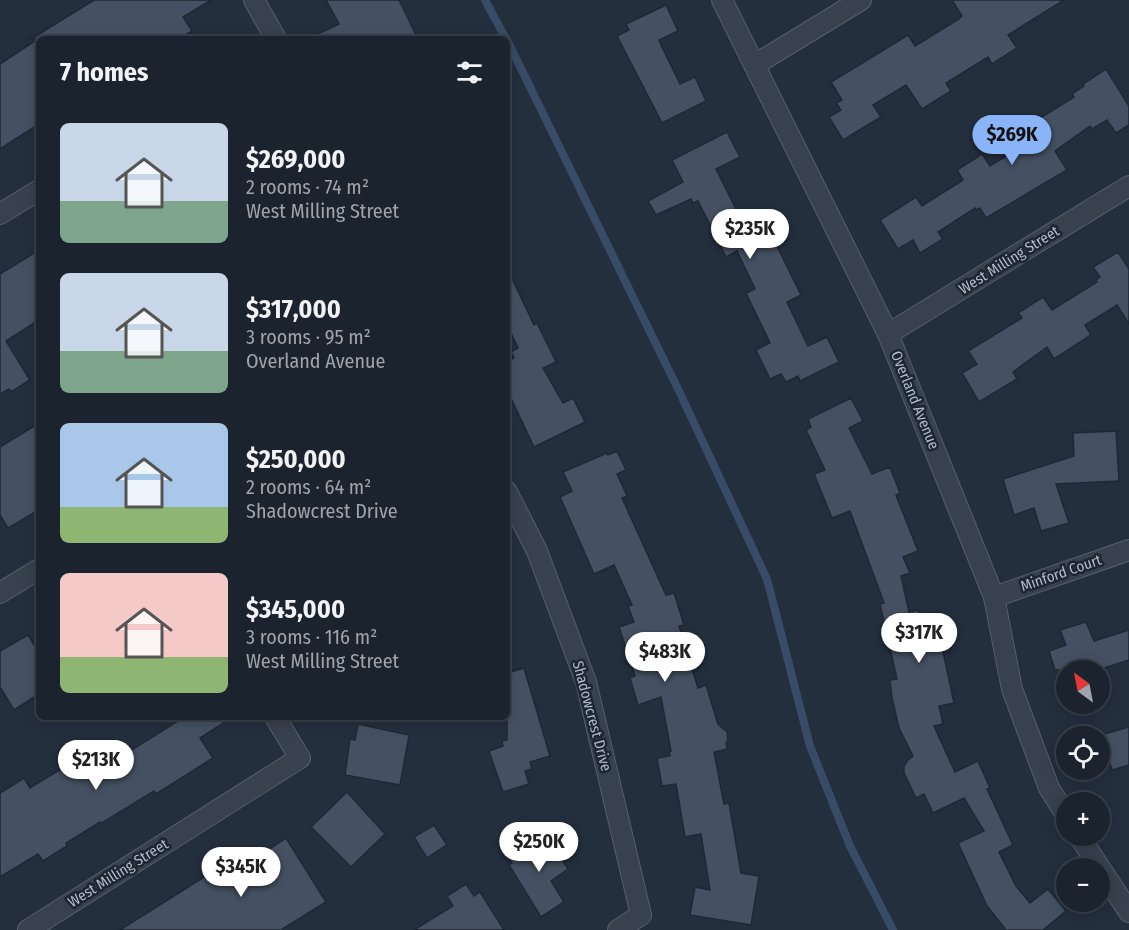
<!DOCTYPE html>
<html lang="en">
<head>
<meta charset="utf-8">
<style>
	body { margin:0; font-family:"Fira Sans Condensed",sans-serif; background:#282f3a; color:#f1f3f6; height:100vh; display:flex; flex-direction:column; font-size:22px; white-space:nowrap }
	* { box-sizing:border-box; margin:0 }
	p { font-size:20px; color:#a0a4aa }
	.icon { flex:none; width:33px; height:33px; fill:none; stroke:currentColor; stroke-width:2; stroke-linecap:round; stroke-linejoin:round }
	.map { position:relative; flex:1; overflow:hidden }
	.panel { position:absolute; left:36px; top:36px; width:474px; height:684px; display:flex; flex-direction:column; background:#1b232e; border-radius:9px; box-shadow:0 3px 15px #0003,0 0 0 2px #39404a }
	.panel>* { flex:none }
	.needle { width:39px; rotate:328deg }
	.buttons { position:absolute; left:1056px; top:660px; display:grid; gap:12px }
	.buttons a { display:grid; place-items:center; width:54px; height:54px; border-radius:50%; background:#1b232e; box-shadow:0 3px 15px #0003,0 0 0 2px #39404a; font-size:30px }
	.price { position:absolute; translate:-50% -51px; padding:0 14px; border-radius:21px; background:#fff; color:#222; font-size:20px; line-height:39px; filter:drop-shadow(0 2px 3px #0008) }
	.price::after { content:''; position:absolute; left:50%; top:36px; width:18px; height:14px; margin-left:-9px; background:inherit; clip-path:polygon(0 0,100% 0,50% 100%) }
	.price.active { background:#8ab4f8; color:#111 }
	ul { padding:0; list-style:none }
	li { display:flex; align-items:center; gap:18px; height:150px; padding:0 24px }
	li span { display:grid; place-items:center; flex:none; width:168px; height:120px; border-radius:9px; color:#555 }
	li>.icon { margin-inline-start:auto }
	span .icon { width:72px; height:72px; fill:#fffc; stroke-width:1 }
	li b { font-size:26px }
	h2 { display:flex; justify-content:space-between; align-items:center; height:72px; padding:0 24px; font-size:26px }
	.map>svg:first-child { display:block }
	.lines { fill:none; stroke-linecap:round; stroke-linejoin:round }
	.stream { stroke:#394c67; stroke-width:8 }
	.building { fill:#455162; stroke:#1f2835; stroke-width:1.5 }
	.minor-casing { stroke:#565f6c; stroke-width:22 }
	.minor { stroke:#38414e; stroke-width:20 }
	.labels { text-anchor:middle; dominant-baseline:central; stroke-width:5; stroke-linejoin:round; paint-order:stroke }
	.street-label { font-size:15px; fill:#b4bcc9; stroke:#1d2633 }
</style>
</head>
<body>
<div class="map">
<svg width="1129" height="930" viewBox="0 0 1129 930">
	<rect width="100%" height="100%" fill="#242f3e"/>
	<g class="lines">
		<g class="stream">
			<polyline points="485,0 506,39"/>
			<polyline points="507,40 679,391 767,579 810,746 850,846 893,930"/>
		</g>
	</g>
	<g class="building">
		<polygon points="94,0 211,0 183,17 192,31 179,39 39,39 39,124 0,149 0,64 38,39 31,39"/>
		<polygon points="326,0 399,0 418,39 307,39 339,24"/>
		<polygon points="952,0 1064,0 1008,35 1017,48 992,64 988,57 946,83 951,91 922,109 906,85 873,105 881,117 843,140 829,117 841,110 836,103 842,100 831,82 908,35 915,46 959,19 962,16"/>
		<polygon points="666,5 678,31 659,40 662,47 680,84 695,77 706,101 662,123 617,36 629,30 626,24"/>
		<polygon points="1106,69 1129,106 1129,125 1116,133 1107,120 1092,129 1090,126 1055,151 1067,170 986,218 980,208 976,210 975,208 938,232 943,239 920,253 913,240 898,249 880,220 916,197 922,206 963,180 957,170 982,154 990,166 1024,145 1016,133 1074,97 1072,94 1084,86 1083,84"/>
		<polygon points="727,132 740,157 716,169 740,217 744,215 747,222 767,212 779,237 774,240 801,295 787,302 808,346 827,337 839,362 800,381 798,376 786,382 781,374 770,379 756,350 770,343 746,293 755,289 737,251 726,257 698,201 693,203 691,199 656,215 648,201 683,182 672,160"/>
		<polygon points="39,250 39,320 6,341 30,380 11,392 9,389 0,394 0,274"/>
		<polygon points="1118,252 1129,269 1129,324 1117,305 1085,325 1091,335 1054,359 1047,347 1013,372 1017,379 979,402 962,373 977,364 968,351 1022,318 1018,313 1043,297 1052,310 1097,282 1096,280 1100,277 1093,267"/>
		<polygon points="507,268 534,325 537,323 556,362 543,368 563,403 573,398 585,422 534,447 507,390 507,362 514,358 511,352 518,348 507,325"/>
		<polygon points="851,398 863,421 849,428 872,474 890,467 900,493 896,495 918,551 903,557 910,573 901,576 909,612 918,610 919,617 940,612 946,641 941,642 954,703 939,706 943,724 934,726 955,772 978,761 990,788 987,789 1013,845 999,852 1016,886 1030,903 1048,889 1066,911 1043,930 1006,930 987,906 958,843 984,831 964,798 933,813 924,794 916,798 904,773 904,766 908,760 913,756 899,728 892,698 890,680 897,679 880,604 884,603 850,511 832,518 814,474 825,470 806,430 811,427 808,419"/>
		<polygon points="39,423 39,510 8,528 0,515 0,447"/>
		<polygon points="1116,431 1119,481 1056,484 1069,523 1041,531 1034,508 1014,515 1003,479 1074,456 1073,433"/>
		<polygon points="617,451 626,470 617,474 627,496 622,498 666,595 674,593 684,625 679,626 698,688 706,685 718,724 727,732 728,739 726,743 727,749 714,752 724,804 729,803 741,873 759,876 751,925 690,915 695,887 710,890 701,834 685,837 676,784 662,786 657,758 670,756 669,752 671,751 661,697 638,705 630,678 635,676 619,627 634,622 628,606 632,605 614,565 594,574 560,497 572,491 563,472 607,453 608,455"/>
		<polygon points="1086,622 1094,641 1129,630 1129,660 1098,670 1055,670 1049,651 1066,645 1060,630"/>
		<polygon points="28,635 39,653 39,694 14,710 0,687 0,651"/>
		<polygon points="524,668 550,756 530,762 532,769 525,771 529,784 503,792 489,751 503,746 502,741 507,740 507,673"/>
		<polygon points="184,717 233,717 200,738 213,758 156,794 154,791 102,823 100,822 66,843 67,846 43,861 38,854 0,877 0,793 24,778 30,788 97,747 102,756 105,754 111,763"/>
		<polygon points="358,724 409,735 400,785 345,775 350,739 355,740"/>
		<polygon points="1129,727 1129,765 1112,770 1110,764 1100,767 1100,736 1098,736"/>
		<polygon points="347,792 385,834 351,867 311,827"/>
		<polygon points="434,825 447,845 427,858 414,837"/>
		<polygon points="535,837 540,844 549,839 568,869 551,881 564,902 541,917 509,865 512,863 507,855"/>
		<polygon points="286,838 326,902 281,930 120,930 212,872 215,876 227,869 232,876 264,856 263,853"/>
		<polygon points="466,884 474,896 480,892 504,930 414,930 453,906 447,896"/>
	</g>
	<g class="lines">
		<defs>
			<g id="minor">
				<polyline points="254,0 276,39"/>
				<polyline points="722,0 888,334 994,597 1012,689 1049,788 1066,815"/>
				<polyline points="756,64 861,0"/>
				<polyline points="0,214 39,190"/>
				<polyline points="888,334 1129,186"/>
				<polyline points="507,492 537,551 586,682 641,915 618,930"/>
				<polyline points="0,593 39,569"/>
				<polyline points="994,597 1129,550"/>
				<polyline points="1079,836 1129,912"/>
				<polyline points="28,930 300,758 275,717"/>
			</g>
		</defs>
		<use href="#minor" class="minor-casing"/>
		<use href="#minor" class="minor"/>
	</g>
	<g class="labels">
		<g class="street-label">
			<text transform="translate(1009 260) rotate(-32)">West Milling Street</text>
			<text transform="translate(915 400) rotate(68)">Overland Avenue</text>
			<text transform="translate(1061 573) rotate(-19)">Minford Court</text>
			<text transform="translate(592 716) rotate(75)">Shadowcrest Drive</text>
			<text transform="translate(118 873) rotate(-32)">West Milling Street</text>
		</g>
	</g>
</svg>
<div class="buttons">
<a><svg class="needle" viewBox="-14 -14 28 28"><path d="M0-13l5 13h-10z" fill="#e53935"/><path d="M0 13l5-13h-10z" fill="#a0a4aa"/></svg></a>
<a><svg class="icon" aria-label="locate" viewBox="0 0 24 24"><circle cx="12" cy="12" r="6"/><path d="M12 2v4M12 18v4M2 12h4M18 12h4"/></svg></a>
<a>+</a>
<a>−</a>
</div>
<b class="price active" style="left:1012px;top:166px">$269K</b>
<b class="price" style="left:750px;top:260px">$235K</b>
<b class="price" style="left:919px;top:664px">$317K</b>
<b class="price" style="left:665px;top:683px">$483K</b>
<b class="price" style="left:96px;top:791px">$213K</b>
<b class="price" style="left:539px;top:873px">$250K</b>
<b class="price" style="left:241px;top:898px">$345K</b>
<section class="panel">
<h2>7 homes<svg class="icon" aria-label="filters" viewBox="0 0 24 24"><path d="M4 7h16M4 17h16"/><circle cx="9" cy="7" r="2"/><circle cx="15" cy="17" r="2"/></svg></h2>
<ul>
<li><span style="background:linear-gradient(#c9d6e8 65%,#7fa58c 0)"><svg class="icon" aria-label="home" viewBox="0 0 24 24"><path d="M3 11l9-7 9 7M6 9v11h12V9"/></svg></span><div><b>$269,000</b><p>2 rooms · 74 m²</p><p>West Milling Street</p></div></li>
<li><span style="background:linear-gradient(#c9d6e8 65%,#7fa58c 0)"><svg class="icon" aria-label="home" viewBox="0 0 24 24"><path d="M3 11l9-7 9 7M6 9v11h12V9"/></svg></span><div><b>$317,000</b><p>3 rooms · 95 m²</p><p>Overland Avenue</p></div></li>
<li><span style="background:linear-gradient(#a9c7e8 70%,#8fb573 0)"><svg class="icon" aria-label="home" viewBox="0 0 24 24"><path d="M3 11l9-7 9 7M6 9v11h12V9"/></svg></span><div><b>$250,000</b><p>2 rooms · 64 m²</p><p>Shadowcrest Drive</p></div></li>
<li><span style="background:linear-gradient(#f6c9c9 70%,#8fb573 0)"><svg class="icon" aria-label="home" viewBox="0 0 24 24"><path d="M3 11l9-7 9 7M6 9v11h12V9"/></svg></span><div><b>$345,000</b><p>3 rooms · 116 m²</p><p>West Milling Street</p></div></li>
</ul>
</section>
</div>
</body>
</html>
